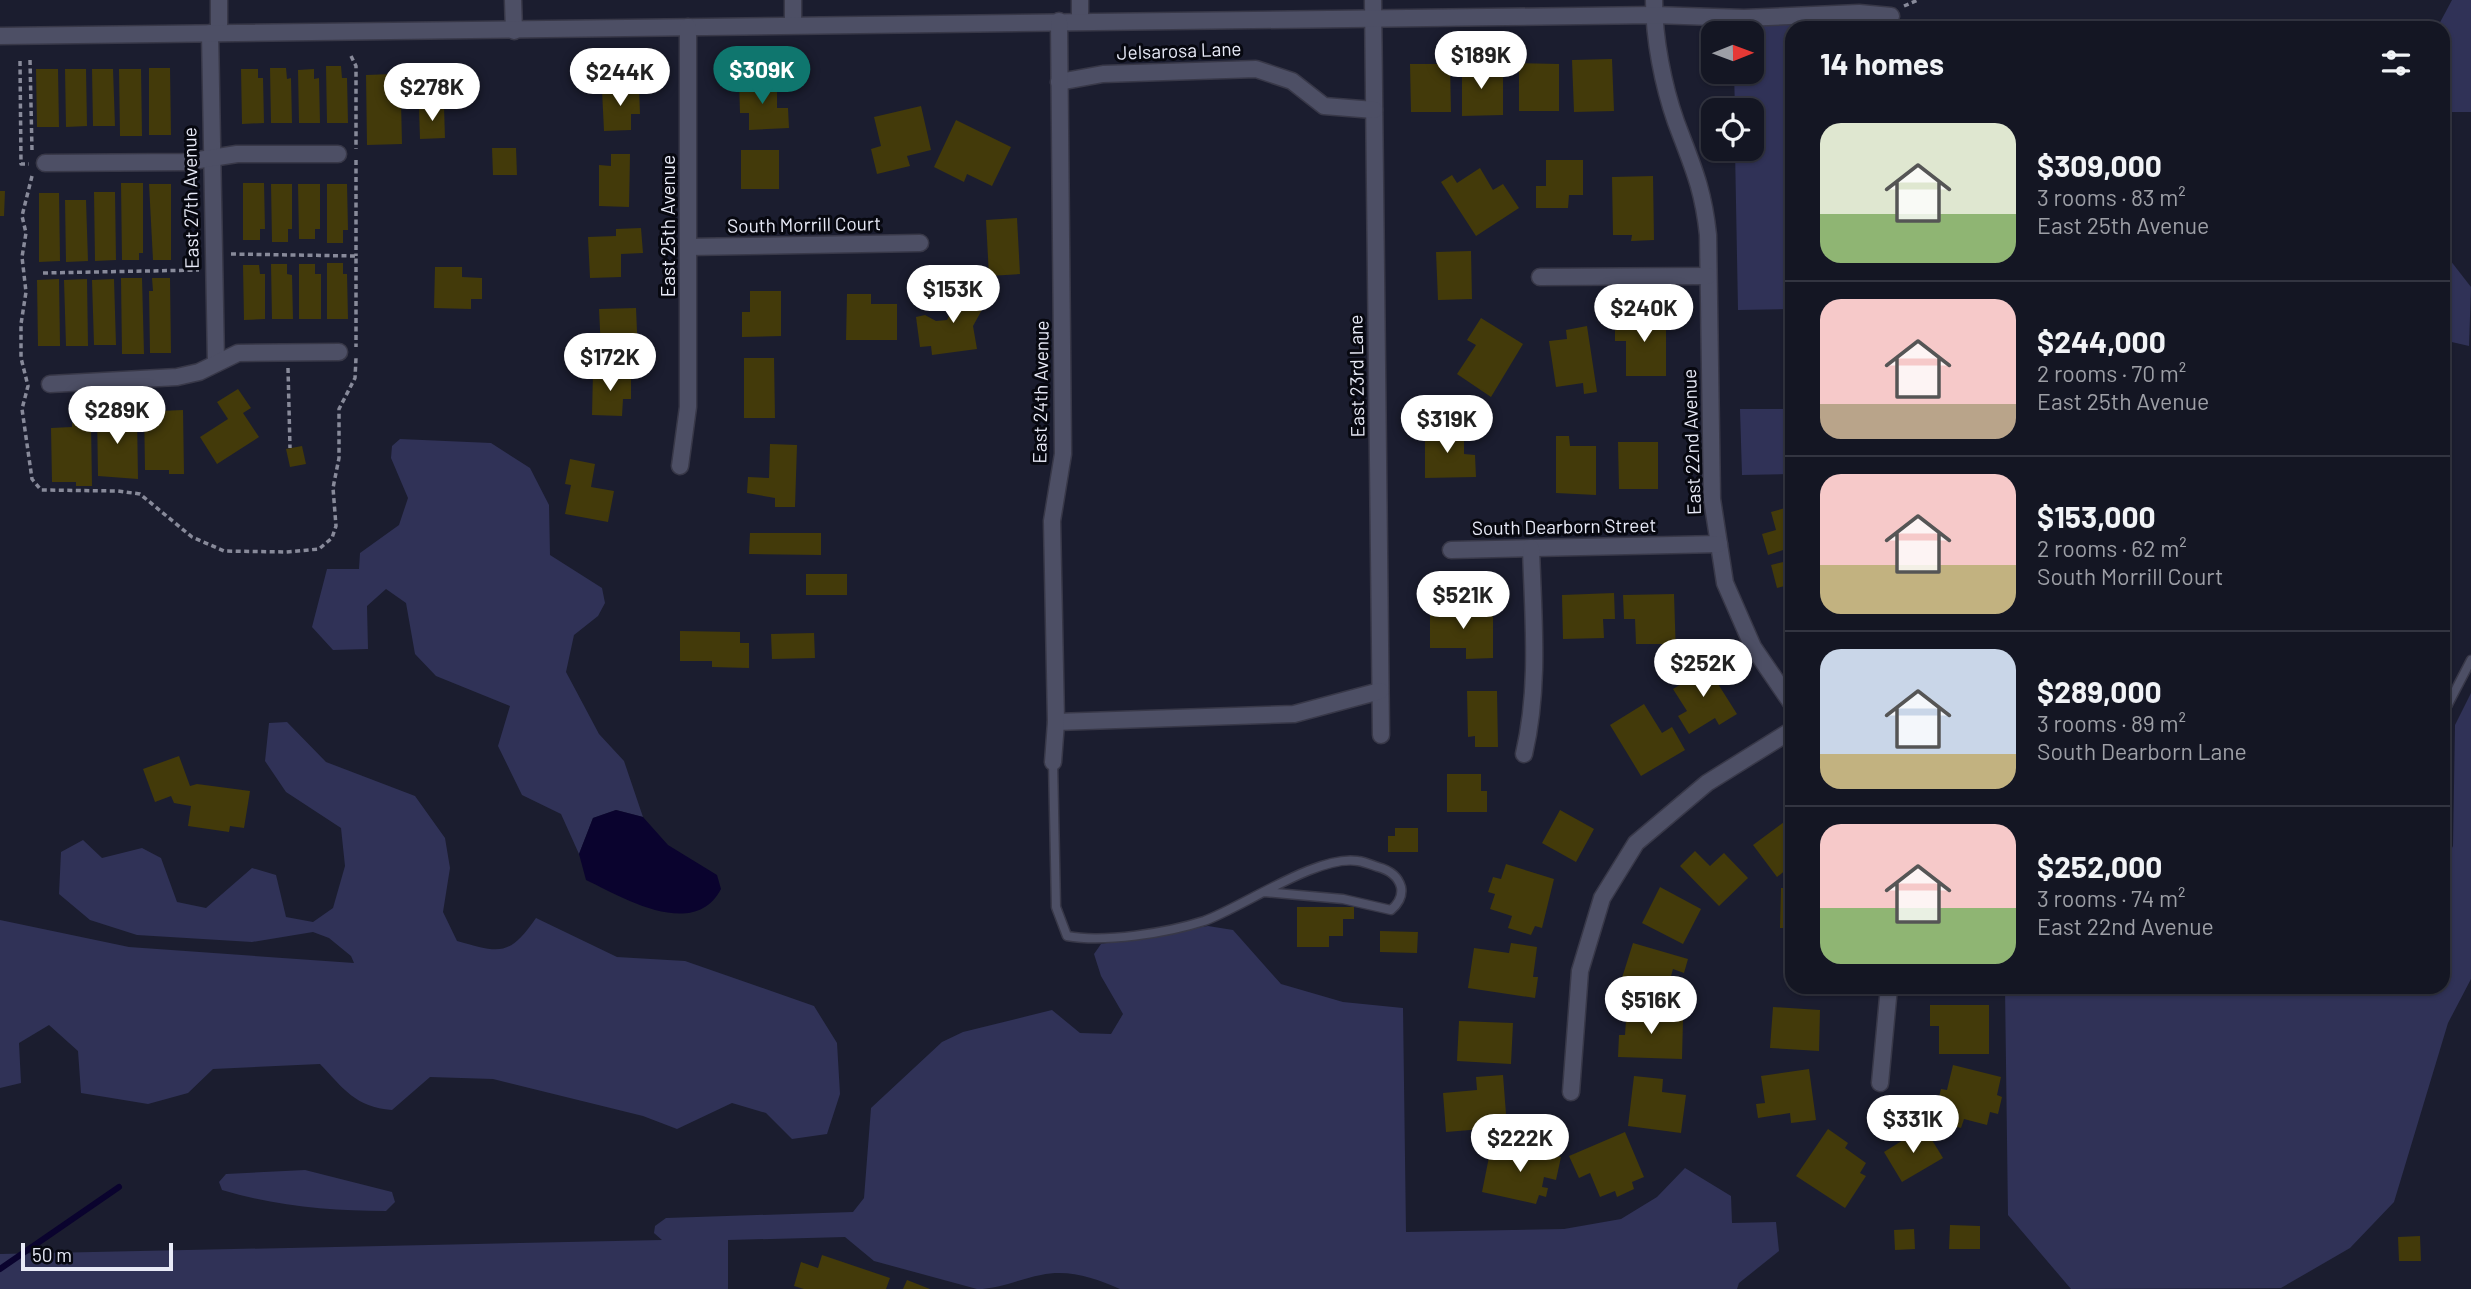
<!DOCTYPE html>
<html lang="en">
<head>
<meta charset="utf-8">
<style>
	body { margin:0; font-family:Barlow,sans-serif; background:#212330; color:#f1f3f6; height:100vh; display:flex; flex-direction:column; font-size:26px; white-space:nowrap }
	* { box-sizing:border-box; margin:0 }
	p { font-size:23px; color:#9d9fa6 }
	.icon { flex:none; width:38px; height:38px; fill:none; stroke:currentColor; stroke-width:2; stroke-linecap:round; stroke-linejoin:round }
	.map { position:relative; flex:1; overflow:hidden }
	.details { position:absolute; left:1785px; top:21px; width:665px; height:973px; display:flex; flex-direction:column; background:#141623; border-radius:21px; box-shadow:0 2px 5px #0004,0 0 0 2px #333541 }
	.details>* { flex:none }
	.needle { width:46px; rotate:89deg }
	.tools { position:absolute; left:1701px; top:21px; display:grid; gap:14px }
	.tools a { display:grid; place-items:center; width:63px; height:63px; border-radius:14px; background:#141623; box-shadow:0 2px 5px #0004,0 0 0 2px #333541; font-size:35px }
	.scale { position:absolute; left:21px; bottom:18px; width:152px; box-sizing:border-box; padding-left:7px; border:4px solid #e8eaf7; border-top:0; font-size:19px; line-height:24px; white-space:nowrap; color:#e8eaf7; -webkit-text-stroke:5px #070810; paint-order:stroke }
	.price { position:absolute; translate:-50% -60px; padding:0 16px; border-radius:24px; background:#fff; color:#222; font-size:23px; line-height:46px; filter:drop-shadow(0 2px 4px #0008) }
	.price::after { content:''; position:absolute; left:50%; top:42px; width:21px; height:16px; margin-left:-10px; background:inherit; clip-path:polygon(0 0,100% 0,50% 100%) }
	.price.selected { background:#0f766e; color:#fff }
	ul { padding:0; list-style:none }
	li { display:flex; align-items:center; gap:21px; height:175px; padding:0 35px }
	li+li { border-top:2px solid #333541 }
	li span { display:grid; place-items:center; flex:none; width:196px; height:140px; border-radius:21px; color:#555 }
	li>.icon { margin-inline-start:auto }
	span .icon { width:84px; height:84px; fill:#fffc; stroke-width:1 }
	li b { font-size:30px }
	h2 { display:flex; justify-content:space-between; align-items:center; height:84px; padding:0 35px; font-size:30px }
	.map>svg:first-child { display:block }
	.green { fill:#303257 }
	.water { fill:#0a032e }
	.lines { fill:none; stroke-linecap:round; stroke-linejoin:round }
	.stream { stroke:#0a032e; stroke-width:6 }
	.building { fill:#433a0a }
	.service-casing { stroke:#383848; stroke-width:11 }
	.minor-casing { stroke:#383848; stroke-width:19 }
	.path { stroke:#888a9a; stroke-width:3.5; stroke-dasharray:5 3.5; stroke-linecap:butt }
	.service { stroke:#4d4f65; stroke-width:8 }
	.minor { stroke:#4d4f65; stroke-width:16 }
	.labels { text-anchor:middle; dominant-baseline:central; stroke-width:6; stroke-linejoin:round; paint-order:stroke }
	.street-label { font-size:19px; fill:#e8eaf7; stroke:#070810 }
</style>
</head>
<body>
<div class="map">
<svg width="2471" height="1289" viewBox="0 0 2471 1289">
	<rect width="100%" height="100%" fill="#1b1d2f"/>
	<g class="green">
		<polygon points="2452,0 2471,0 2471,112 2443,112 2443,28 2437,28"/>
		<polygon points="1883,22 1883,28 1792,28 1792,309 1738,310 1735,149 1752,149 1752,110 1735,110 1734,72 1752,72 1752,33 1734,33 1733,25"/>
		<polygon points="2443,251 2471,287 2469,346 2443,340"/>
		<polygon points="1740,409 1792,409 1792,474 1742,475"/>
		<polygon points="400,439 491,443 530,468 549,505 550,555 602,588 605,603 598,616 574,635 566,672 599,734 624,761 643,817 616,810 593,818 579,854 561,814 522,795 498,746 510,706 436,676 415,654 406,603 386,589 367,606 368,649 333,650 312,627 327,569 359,569 360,553 399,525 408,498 391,458 392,446"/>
		<polygon points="2471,693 2471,979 2448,1023 2394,1202 2350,1248 2281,1288 2071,1289 2008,1215 2005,987 2443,987 2443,864 2453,846 2455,725"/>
		<path d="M287 722 326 762 415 796 445 838 450 868 443 912 457 941C500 953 509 957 536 918L617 957 685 961 814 1006 837 1043 840 1094 827 1134 792 1139 766 1113 732 1103 677 1129 643 1116 493 1079 430 1077 392 1110C355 1107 344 1089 320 1064L213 1069 188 1093 148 1104 81 1093 78 1051 49 1025 19 1043 21 1083 0 1088V920L129 947 354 963 351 956 329 938 313 932 252 942 137 935 90 920 59 894 61 852 83 840 102 858 142 848 161 858 177 902 206 908 252 868 276 875 286 917 313 922 333 908 345 866 341 828 286 792 265 761 269 723Z"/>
		<path d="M1208 926 1233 930 1281 984 1343 1002 1403 1008 1406 1232 1564 1229 1621 1219 1657 1197 1685 1168 1731 1196 1732 1223 1776 1222 1779 1251 1739 1283 1737 1289H1120C1094 1278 1069 1269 1041 1275 1019 1279 1000 1289 977 1289L874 1261 845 1237 728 1240V1289H0V1254L662 1240 654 1233 655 1226 666 1218 853 1212 864 1198 871 1108 942 1042 963 1032 1052 1010 1080 1033 1111 1034 1123 1014 1101 976 1094 954 1101 944Z"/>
		<path d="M305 1170 392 1192 395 1202 386 1211C331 1211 275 1206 222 1190L219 1182 226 1174Z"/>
	</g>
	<path class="water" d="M616 810 643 817 668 845 717 875 721 889C694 941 622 897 586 880L579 854 593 818Z"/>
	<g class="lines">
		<polyline class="stream" points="0,1269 119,1187"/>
	</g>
	<g class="building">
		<polygon points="1612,59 1614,111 1574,112 1572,60"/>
		<polygon points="1462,62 1484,62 1484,75 1503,75 1503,115 1462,116"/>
		<polygon points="1519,63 1559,64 1559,111 1519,111"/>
		<polygon points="1410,64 1450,64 1451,112 1411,112"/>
		<polygon points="326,66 341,66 342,78 347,78 348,123 327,123"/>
		<polygon points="149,68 170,68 171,135 149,135"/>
		<polygon points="270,68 286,68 287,79 291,78 292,123 271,123"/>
		<polygon points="36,69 58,69 59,127 37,127"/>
		<polygon points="65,69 86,69 87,126 66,127"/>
		<polygon points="92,69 113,69 115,126 93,126"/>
		<polygon points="119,69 141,69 142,136 120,136"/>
		<polygon points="241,69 258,69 258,78 263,78 264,123 242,124"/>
		<polygon points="314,69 314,79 319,78 320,123 299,123 298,70"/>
		<polygon points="394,74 395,101 401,101 402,144 367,145 366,75"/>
		<polygon points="764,79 765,87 777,87 777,108 788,108 789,128 749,130 749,113 740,113 739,80"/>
		<polygon points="639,88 640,114 631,114 631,130 604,131 602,90"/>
		<polygon points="921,106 931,150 907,156 910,166 877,174 871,149 881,146 874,117"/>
		<polygon points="444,107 445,138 420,139 419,108"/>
		<polygon points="956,120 1011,147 992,186 967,174 964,182 934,167"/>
		<polygon points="492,148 516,148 517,175 493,175"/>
		<rect x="741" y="150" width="38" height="39"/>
		<polygon points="611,154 630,154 629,207 599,206 599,165 611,166"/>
		<polygon points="1546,160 1583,160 1583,195 1569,195 1568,208 1536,208 1536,186 1546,186"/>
		<polygon points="1480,168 1493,190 1503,184 1519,208 1476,236 1441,182 1452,175 1457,183"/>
		<polygon points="1653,176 1654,240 1631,241 1632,235 1613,235 1612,177"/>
		<polygon points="121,183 143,183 143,253 139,253 139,260 122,260"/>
		<polygon points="243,183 264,183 265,229 260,229 260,240 243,240"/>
		<polygon points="149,184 171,184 171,260 153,260"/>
		<polygon points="271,184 292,184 292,229 288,229 288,242 272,242"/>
		<polygon points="298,184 320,184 320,229 315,229 315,239 299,239"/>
		<polygon points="327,184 347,184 348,230 343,230 343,243 327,243"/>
		<polygon points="0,191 5,191 4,216 0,216"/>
		<polygon points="94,192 115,192 116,260 95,261"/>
		<polygon points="39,193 59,193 60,261 39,262"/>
		<polygon points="65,200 86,200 88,261 66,262"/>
		<polygon points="1017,218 1020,274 989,276 986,220"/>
		<polygon points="641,228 643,253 621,254 621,277 590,278 588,237 616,236 616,229"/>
		<polygon points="1471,251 1472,299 1438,300 1436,252"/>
		<polygon points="327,263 343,263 343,274 347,274 348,319 327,319"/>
		<polygon points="271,264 287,264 287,274 292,275 293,319 272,319"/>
		<polygon points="299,264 315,264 315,274 321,274 321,319 299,319"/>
		<polygon points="243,265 259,265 260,274 265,274 265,319 244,320"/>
		<polygon points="435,267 462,267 462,277 482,278 482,299 471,299 471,309 434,308"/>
		<polygon points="121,278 142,278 144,354 122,354"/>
		<polygon points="152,278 170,278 171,353 150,353 149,291 153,291"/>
		<polygon points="59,279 60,346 38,346 37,280"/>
		<polygon points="87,279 88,346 66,346 64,280"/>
		<polygon points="114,279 116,345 94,345 92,280"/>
		<polygon points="966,285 989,297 973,326 977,349 932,355 931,346 920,347 916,317 925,315 936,321 947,320"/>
		<polygon points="750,291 781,291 781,336 742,337 742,312 750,312"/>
		<polygon points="847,294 871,294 871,304 897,304 897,340 846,340"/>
		<polygon points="636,308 638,355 612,356 611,350 601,350 599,309"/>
		<polygon points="1642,312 1666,312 1666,376 1626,376 1626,341 1615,341 1615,318 1642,318"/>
		<polygon points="1481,318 1523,344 1491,397 1457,374 1476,345 1467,340"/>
		<polygon points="1587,326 1597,392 1584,394 1583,383 1556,387 1549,341 1567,339 1566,330"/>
		<polygon points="744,358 774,358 775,418 744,418"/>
		<polygon points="593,372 631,373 631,399 623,399 622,416 592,415"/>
		<polygon points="238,389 251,408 243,413 259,437 217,464 200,437 228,419 217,402"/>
		<polygon points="144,404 160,404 160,411 183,410 184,474 169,474 169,470 145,470"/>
		<polygon points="97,411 113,411 113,417 137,416 138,479 98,476"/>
		<polygon points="72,423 91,423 92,486 76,486 76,482 52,482 51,428 72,427"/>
		<polygon points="1425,423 1438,423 1438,433 1464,433 1464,454 1475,455 1476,477 1425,478"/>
		<polygon points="1556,436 1569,436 1570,446 1596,446 1596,495 1556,493"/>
		<polygon points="1618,442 1658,442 1658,489 1619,489"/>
		<polygon points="770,444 797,445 795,507 775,507 775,498 747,493 748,477 769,478"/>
		<polygon points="302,446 306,464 290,467 286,449"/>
		<polygon points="570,459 595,464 591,487 614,491 608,522 565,514 571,485 565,484"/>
		<polygon points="1792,506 1792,547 1768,555 1762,534 1776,530 1771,512"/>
		<polygon points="750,533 821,533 821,555 749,554"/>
		<polygon points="1792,560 1792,584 1777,588 1771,565"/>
		<rect x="806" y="574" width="41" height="21"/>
		<polygon points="1614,593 1615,619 1603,619 1604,638 1563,639 1562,595"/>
		<polygon points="1674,594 1676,655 1662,655 1662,644 1636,644 1635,619 1624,619 1623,595"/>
		<polygon points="1430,608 1493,608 1493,658 1466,659 1466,648 1430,648"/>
		<polygon points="680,631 740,632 740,643 749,643 749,668 712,667 712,661 680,661"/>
		<polygon points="814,633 815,658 772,659 771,634"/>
		<polygon points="1701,657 1737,714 1719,725 1715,718 1689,734 1678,716 1687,711 1673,689 1694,676 1687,666"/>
		<polygon points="1467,691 1497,691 1498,747 1475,747 1475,736 1468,737"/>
		<polygon points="1644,704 1662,733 1672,727 1685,750 1641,776 1610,725"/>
		<polygon points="179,756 190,786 197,784 250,791 244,828 230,826 229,832 188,826 191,806 174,803 171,796 155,802 143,769"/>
		<polygon points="1447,774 1481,774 1481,791 1487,791 1487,812 1447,812"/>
		<polygon points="1560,810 1594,829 1576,862 1542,843"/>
		<polygon points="1792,816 1792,865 1777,877 1753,845"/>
		<polygon points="1395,828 1418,828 1418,852 1388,852 1388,836 1395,836"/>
		<polygon points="1695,851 1710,866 1724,853 1748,878 1719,906 1680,866"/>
		<polygon points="1506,864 1554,879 1542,928 1535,926 1531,935 1508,928 1512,916 1490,909 1495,894 1488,892 1493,877 1501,879"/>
		<polygon points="1660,887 1701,909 1683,944 1642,923"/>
		<polygon points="1781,888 1792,888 1792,928 1780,928"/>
		<polygon points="1297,907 1354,907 1354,919 1343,919 1343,936 1329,936 1329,947 1297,947"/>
		<polygon points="1380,931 1418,932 1417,953 1380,952"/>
		<polygon points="1511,943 1537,947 1533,977 1538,977 1535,998 1468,988 1474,948 1509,953"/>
		<polygon points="1633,943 1688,959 1684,973 1673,969 1666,994 1621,981"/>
		<rect x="1936" y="987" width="54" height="8"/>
		<polygon points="1930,1005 1989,1005 1989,1054 1939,1054 1939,1026 1930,1026"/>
		<polygon points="1627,1006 1649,1007 1649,1018 1683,1019 1682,1059 1618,1057 1619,1035 1625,1035"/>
		<polygon points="1773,1007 1820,1010 1819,1051 1770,1048"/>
		<polygon points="1459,1021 1513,1023 1511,1064 1457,1061"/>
		<polygon points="1953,1065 2001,1077 1997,1095 2002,1097 1998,1114 1990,1112 1987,1125 1964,1119 1961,1128 1933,1121 1941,1089 1947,1090"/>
		<polygon points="1809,1069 1816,1120 1791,1123 1790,1113 1758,1118 1756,1104 1765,1103 1761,1076"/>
		<polygon points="1503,1075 1507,1127 1446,1132 1443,1093 1477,1090 1476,1077"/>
		<polygon points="1634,1076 1663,1079 1662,1092 1686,1095 1681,1133 1628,1126"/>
		<polygon points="1924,1127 1943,1158 1902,1182 1884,1152"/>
		<polygon points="1828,1129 1848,1143 1845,1148 1866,1163 1860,1173 1866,1176 1845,1208 1796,1176"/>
		<polygon points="1625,1132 1644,1177 1632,1182 1634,1189 1617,1197 1615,1191 1600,1197 1590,1173 1579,1178 1569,1156"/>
		<polygon points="1501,1144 1561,1157 1556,1180 1544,1177 1542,1187 1548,1188 1546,1197 1539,1195 1536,1204 1482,1192 1490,1152 1498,1154"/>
		<polygon points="1950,1225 1980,1226 1980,1249 1949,1249"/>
		<polygon points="1914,1229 1915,1249 1895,1250 1894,1230"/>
		<polygon points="2420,1236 2421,1261 2399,1261 2398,1237"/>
		<polygon points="822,1255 890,1278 886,1289 804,1289 794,1286 801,1262 818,1268"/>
		<polygon points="907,1280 930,1289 903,1289"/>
	</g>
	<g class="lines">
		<defs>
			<g id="service">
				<polyline points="2443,714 2471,660"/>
				<path d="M1053 762 1056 907 1067 936C1104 943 1167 933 1204 921 1243 907 1318 854 1358 861 1365 862 1372 865 1378 867 1389 870 1398 876 1401 887 1403 897 1398 904 1391 910L1343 899 1264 892"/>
			</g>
			<g id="minor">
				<polyline points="219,0 219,33"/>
				<polyline points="513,0 514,31"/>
				<polyline points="793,0 793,25"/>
				<polyline points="1080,0 1080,20"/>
				<polyline points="1373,0 1381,735"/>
				<path d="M1654 0C1654 39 1663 85 1676 122 1692 165 1703 187 1708 235L1712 499 1725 583 1753 647 1792 704"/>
				<polyline points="210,33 216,363"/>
				<polyline points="0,36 1654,15 1744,18 1859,13 1891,16"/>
				<polyline points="1059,82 1103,74 1256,69 1292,81 1324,106 1374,110"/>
				<polyline points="45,163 186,162 237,154 338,154"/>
				<polyline points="688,247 920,243"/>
				<polyline points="1540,277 1708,276"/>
				<polyline points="50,384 177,377 199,372 238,353 339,352"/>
				<polyline points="680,466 688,407 688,27"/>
				<polyline points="1451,550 1719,544"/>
				<polyline points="1056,722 1294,714 1380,691"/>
				<path d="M1524 754C1540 686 1533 617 1531 548"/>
				<polyline points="1053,762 1056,722 1052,521 1063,454 1059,21"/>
				<polyline points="1880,1083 1889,987"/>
				<polyline points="1571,1092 1580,971 1602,898 1636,843 1707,783 1792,730"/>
			</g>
		</defs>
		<use href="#service" class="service-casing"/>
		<use href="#minor" class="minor-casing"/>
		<g class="path">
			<polyline points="1904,6 1918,0"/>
			<polyline points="351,56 356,66 356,149"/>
			<polyline points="30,60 32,151"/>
			<polyline points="20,61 21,164 29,164"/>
			<polyline points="356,160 356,256"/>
			<polyline points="32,176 22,216 26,233 22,257 26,292 21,324 21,358 28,386 22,409 32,479 41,490 118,491 140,494 192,537 224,551 286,552 319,549 332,538 336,526 333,488 339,458 339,409 355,378 356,358"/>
			<polyline points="231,254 356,256 356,347"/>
			<polyline points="43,273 199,270"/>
			<polyline points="288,368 290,448"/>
		</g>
		<use href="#service" class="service"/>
		<use href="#minor" class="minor"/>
	</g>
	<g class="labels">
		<g class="street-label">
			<text transform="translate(1179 50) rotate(-2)">Jelsarosa Lane</text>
			<text transform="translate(190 198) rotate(-91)">East 27th Avenue</text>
			<text transform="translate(804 224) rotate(-1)">South Morrill Court</text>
			<text transform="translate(667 226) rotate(-90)">East 25th Avenue</text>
			<text transform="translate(1356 376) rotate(-91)">East 23rd Lane</text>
			<text transform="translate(1040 392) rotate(-89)">East 24th Avenue</text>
			<text transform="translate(1691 442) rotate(-92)">East 22nd Avenue</text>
			<text transform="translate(1564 526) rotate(-1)">South Dearborn Street</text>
		</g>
	</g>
</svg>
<div class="tools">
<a><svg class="needle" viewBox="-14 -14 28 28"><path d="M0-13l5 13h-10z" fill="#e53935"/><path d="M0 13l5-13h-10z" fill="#9d9fa6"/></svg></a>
<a><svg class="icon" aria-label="locate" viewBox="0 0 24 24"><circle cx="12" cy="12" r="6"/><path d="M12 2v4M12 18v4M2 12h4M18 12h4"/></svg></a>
</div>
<div class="scale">50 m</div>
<b class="price" style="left:1481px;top:91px">$189K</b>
<b class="price selected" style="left:762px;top:106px">$309K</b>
<b class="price" style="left:620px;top:108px">$244K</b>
<b class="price" style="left:432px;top:123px">$278K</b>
<b class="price" style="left:953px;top:325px">$153K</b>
<b class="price" style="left:1644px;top:344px">$240K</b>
<b class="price" style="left:610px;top:393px">$172K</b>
<b class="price" style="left:117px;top:446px">$289K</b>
<b class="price" style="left:1447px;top:455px">$319K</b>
<b class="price" style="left:1463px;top:631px">$521K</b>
<b class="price" style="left:1703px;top:699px">$252K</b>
<b class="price" style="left:1651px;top:1036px">$516K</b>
<b class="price" style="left:1913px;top:1155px">$331K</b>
<b class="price" style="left:1520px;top:1174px">$222K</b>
<section class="details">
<h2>14 homes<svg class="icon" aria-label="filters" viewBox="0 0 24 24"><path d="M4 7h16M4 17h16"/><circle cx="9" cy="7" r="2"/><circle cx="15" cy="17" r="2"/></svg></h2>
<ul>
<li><span style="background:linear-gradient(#dfe7d0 65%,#8fb573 0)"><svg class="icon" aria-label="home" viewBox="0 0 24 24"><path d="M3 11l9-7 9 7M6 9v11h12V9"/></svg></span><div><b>$309,000</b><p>3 rooms · 83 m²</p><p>East 25th Avenue</p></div></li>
<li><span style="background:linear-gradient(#f6c9c9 75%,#b9a48a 0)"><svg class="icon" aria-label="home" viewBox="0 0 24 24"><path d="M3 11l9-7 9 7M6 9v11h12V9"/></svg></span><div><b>$244,000</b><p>2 rooms · 70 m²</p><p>East 25th Avenue</p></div></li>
<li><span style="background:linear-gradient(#f6c9c9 65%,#c2b280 0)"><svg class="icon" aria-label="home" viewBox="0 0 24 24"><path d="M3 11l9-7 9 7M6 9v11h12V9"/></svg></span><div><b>$153,000</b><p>2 rooms · 62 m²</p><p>South Morrill Court</p></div></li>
<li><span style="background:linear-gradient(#c9d6e8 75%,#c2b280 0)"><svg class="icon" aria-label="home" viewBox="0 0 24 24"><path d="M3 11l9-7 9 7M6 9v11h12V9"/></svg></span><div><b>$289,000</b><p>3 rooms · 89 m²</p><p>South Dearborn Lane</p></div></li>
<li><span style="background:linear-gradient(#f6c9c9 60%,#8fb573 0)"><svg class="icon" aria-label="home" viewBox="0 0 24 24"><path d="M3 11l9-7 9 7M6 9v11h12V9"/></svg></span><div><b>$252,000</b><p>3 rooms · 74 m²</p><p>East 22nd Avenue</p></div></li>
</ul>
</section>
</div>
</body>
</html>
